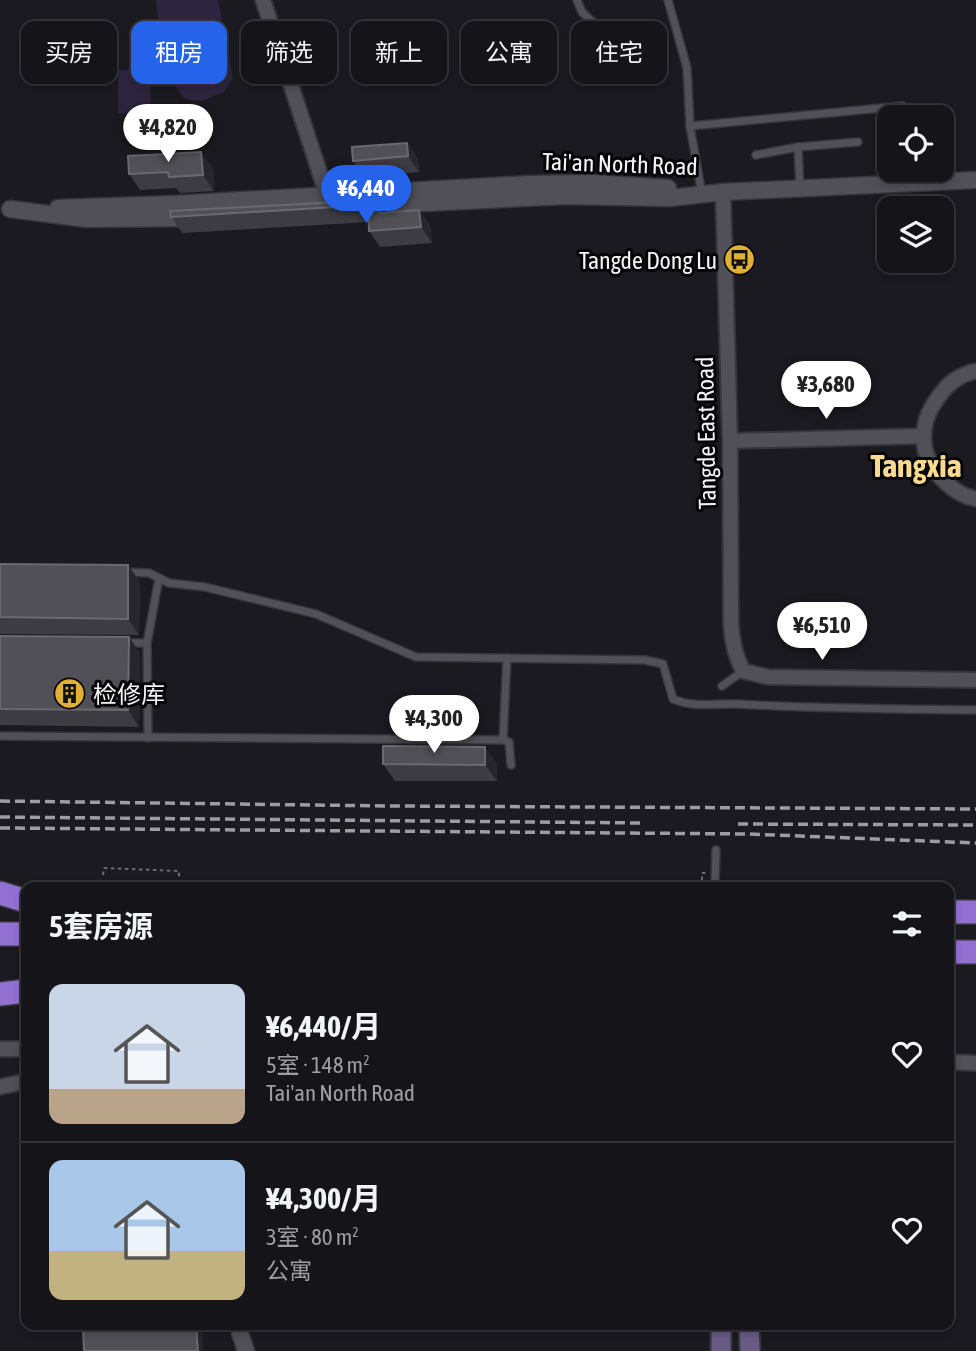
<!DOCTYPE html>
<html lang="zh">
<head>
<meta charset="utf-8">
<style>
	body { margin:0; font-family:"Asap Condensed","Noto Sans SC",sans-serif; background:#222126; color:#f1f3f6; height:100vh; display:flex; flex-direction:column; font-size:26px; white-space:nowrap }
	* { box-sizing:border-box; margin:0 }
	p { font-size:23px; color:#9d9ea2 }
	.icon { flex:none; width:38px; height:38px; fill:none; stroke:currentColor; stroke-width:2; stroke-linecap:round; stroke-linejoin:round }
	.map { position:relative; flex:1; overflow:hidden }
	.sheet { position:absolute; left:21px; top:882px; width:933px; height:448px; display:flex; flex-direction:column; background:#151419; border-radius:14px; box-shadow:0 4px 10px #0003,0 0 0 2px #343338 }
	.sheet>* { flex:none }
	.hud { position:absolute; left:21px; top:21px; width:934px; height:63px; display:flex; gap:14px }
	.buttons { position:absolute; left:877px; top:105px; display:grid; gap:14px }
	.buttons a { display:grid; place-items:center; width:77px; height:77px; border-radius:14px; background:#151419; box-shadow:0 4px 10px #0003,0 0 0 2px #343338; font-size:35px }
	.price { position:absolute; translate:-50% -60px; padding:0 16px; border-radius:24px; background:#fff; color:#222; font-size:23px; line-height:46px; filter:drop-shadow(0 2px 4px #0008) }
	.price::after { content:''; position:absolute; left:50%; top:42px; width:21px; height:16px; margin-left:-10px; background:inherit; clip-path:polygon(0 0,100% 0,50% 100%) }
	.price.selected { background:#2563eb; color:#fff }
	ul { padding:0; list-style:none }
	li { display:flex; align-items:center; gap:21px; height:175px; padding:0 28px }
	li+li { border-top:2px solid #343338 }
	li span { display:grid; place-items:center; flex:none; width:196px; height:140px; border-radius:14px; color:#555 }
	li>.icon { margin-inline-start:auto }
	span .icon { width:84px; height:84px; fill:#fffc; stroke-width:1 }
	li b { font-size:30px }
	h2 { display:flex; justify-content:space-between; align-items:center; height:84px; padding:0 28px; font-size:30px }
	.tag { padding:0 24px; border-radius:14px; background:#151419; box-shadow:0 4px 10px #0003,0 0 0 2px #343338; font-size:24px; line-height:63px }
	.tag.selected { background:#2563eb; color:#fff }
	.map>svg:first-child { display:block }
	.pitch { fill:#2d243f }
	.lines { fill:none; stroke-linecap:round; stroke-linejoin:round }
	.service-casing { stroke:#36353a; stroke-width:10 }
	.minor-casing { stroke:#36353a; stroke-width:18 }
	.tertiary-casing { stroke:#36353a; stroke-width:19 }
	.secondary-casing { stroke:#36353a; stroke-width:23 }
	.trunk-casing { stroke:#36353a; stroke-width:26 }
	.path { stroke:#6c6b71; stroke-width:2; stroke-dasharray:3.5 3.5; stroke-linecap:butt }
	.service { stroke:#514f58; stroke-width:7 }
	.minor { stroke:#514f58; stroke-width:14 }
	.tertiary { stroke:#514f58; stroke-width:16 }
	.secondary { stroke:#695b86; stroke-width:19 }
	.trunk { stroke:#9270d2; stroke-width:23 }
	.rail { stroke:#9d9ca2; stroke-width:3.5; stroke-dasharray:10 5; stroke-linecap:butt }
	.wall { fill:#3e3c43 }
	.shaded-wall { fill:#28262d }
	.building { fill:#515056; stroke:#6b6970; stroke-width:2 }
	.labels { text-anchor:middle; dominant-baseline:central; stroke-width:6; stroke-linejoin:round; paint-order:stroke }
	.street-label { font-size:24px; fill:#f5f4f9; stroke:#060608 }
	.poi-label { font-size:24px; fill:#f5f4f9; stroke:#060608; text-anchor:end }
	.district-label { font-size:32px; font-weight:bold; fill:#fada8f; stroke:#060608 }
</style>
</head>
<body>
<div class="map">
<svg width="976" height="1351" viewBox="0 0 976 1351">
	<rect width="100%" height="100%" fill="#1c1a21"/>
	<g class="pitch">
		<path d="M156 0H218L233 78 224 92 202 101 185 99C161 70 161 36 156 0Z"/>
		<polygon points="118,70 150,70 151,113 118,113"/>
	</g>
	<g class="lines">
		<defs>
			<g id="service">
				<polyline points="577,0 582,12 595,24 604,49"/>
				<polyline points="668,0 687,68 690,126 701,189"/>
				<polyline points="690,126 903,106"/>
				<polyline points="798,147 800,188"/>
				<polyline points="756,155 798,147 858,142"/>
				<path d="M124 572 149 573 169 583 205 587 316 614 416 657 645 660 663 664 673 699C694 708 715 703 737 704 817 709 896 709 976 710"/>
				<polyline points="123,643 147,643"/>
				<polyline points="507,658 503,740 509,742 511,765"/>
				<polyline points="722,686 743,671"/>
				<polyline points="0,736 503,740"/>
				<polyline points="148,738 147,643 159,578"/>
				<polyline points="715,882 716,850"/>
			</g>
			<g id="minor">
				<polyline points="263,0 330,204"/>
				<path d="M723 192 730 441 731 624C732 641 735 656 743 671L768 677 976 680"/>
				<path d="M976 371C961 374 949 382 940 395 931 407 924 419 924 435 922 464 949 493 976 499"/>
				<polyline points="730,441 923,436"/>
				<polyline points="0,1049 26,1049"/>
				<polyline points="948,1062 976,1063"/>
				<polyline points="0,1087 26,1081"/>
			</g>
			<g id="tertiary">
				<polyline points="363,206 566,196 670,198 723,192 976,180"/>
				<polyline points="58,208 174,204 529,184 591,183 668,188"/>
				<polyline points="10,209 87,219 191,218"/>
				<polyline points="240,1333 246,1351"/>
			</g>
			<g id="secondary">
				<polyline points="721,1325 721,1351"/>
				<polyline points="749,1325 750,1351"/>
			</g>
			<g id="trunk">
				<polyline points="0,893 26,901"/>
				<polyline points="948,912 976,912"/>
				<polyline points="0,934 26,934"/>
				<polyline points="948,952 976,952"/>
				<polyline points="0,994 26,991"/>
			</g>
		</defs>
		<use href="#service" class="service-casing"/>
		<use href="#minor" class="minor-casing"/>
		<use href="#tertiary" class="tertiary-casing"/>
		<use href="#secondary" class="secondary-casing"/>
		<use href="#trunk" class="trunk-casing"/>
		<g class="path">
			<polyline points="103,875 104,868 179,871 179,878"/>
			<polyline points="702,887 702,873 707,873"/>
		</g>
		<use href="#service" class="service"/>
		<use href="#minor" class="minor"/>
		<use href="#tertiary" class="tertiary"/>
		<use href="#secondary" class="secondary"/>
		<use href="#trunk" class="trunk"/>
		<g class="rail">
			<polyline points="0,801 392,806 976,809"/>
			<polyline points="0,817 640,823"/>
			<polyline points="738,824 976,825"/>
			<polyline points="0,828 749,834 976,843"/>
		</g>
	</g>
	<g class="wall">
		<polygon points="407,143 418,159 419,172 364,177 353,161"/>
		<polygon points="213,168 214,191 180,193 176,188 140,190 129,174"/>
		<polygon points="380,200 389,213 419,210 430,226 432,243 380,247 369,231 369,222 182,233 171,217"/>
		<polygon points="0,564 128,565 140,582 139,635 0,634"/>
		<polygon points="0,636 140,653 139,727 0,725"/>
		<polygon points="497,763 497,781 395,781 383,764"/>
	</g>
	<g class="shaded-wall">
		<polygon points="407,143 418,159 419,172 408,156"/>
		<polygon points="201,152 213,168 214,191 203,175"/>
		<polygon points="380,200 391,216 381,213"/>
		<polygon points="419,210 430,226 432,243 421,227"/>
		<polygon points="128,565 140,582 139,635 128,619"/>
		<polygon points="129,637 140,653 139,727 128,710"/>
		<polygon points="485,747 497,763 497,781 485,765"/>
		<polygon points="196,1325 202,1325 203,1351 198,1351"/>
	</g>
	<g class="building">
		<polygon points="407,143 408,156 353,161 352,147"/>
		<polygon points="201,152 203,175 169,177 168,172 129,174 128,156"/>
		<polygon points="380,200 381,213 419,210 421,227 369,231 368,205 171,217 170,211"/>
		<polygon points="0,564 128,565 128,619 0,617"/>
		<polygon points="0,636 129,637 128,710 0,709"/>
		<polygon points="383,746 485,747 485,765 383,764"/>
		<polygon points="83,1325 196,1325 198,1351 84,1351"/>
	</g>
	<defs>
		<symbol id="bus-disc" viewBox="-11 -11 22 22"><circle r="9.5" fill="#dfb033" stroke="#060608"/><path d="M-5-6H5V4H4V6H2V4H-2V6H-4V4H-5ZM-3.5-4V0h7V-4ZM-3.5 1.2v1.5H-2V1.2ZM2 1.2v1.5H3.5V1.2Z" fill="#111"/></symbol>
		<symbol id="building-disc" viewBox="-11 -11 22 22"><circle r="9.5" fill="#dfb033" stroke="#060608"/><path d="M-4-6H4V6H1V3H-1V6H-4ZM-2.5-4.3h1.7v1.8h-1.7ZM.8-4.3h1.7v1.8H.8ZM-2.5-1h1.7V.8h-1.7ZM.8-1h1.7V.8H.8Z" fill="#111"/></symbol>
	</defs>
	<g fill-rule="evenodd">
		<use href="#bus-disc" x="722" y="242" width="35" height="35"/>
		<use href="#building-disc" x="52" y="676" width="35" height="35"/>
	</g>
	<g class="labels">
		<g class="street-label">
			<text transform="translate(620 164) rotate(2)">Tai'an North Road</text>
			<text transform="translate(706 433) rotate(-91)">Tangde East Road</text>
		</g>
		<g class="poi-label">
			<text x="717" y="260">Tangde Dong Lu</text>
			<text x="93" y="694" text-anchor="start">检修库</text>
		</g>
		<g class="district-label">
			<text x="916" y="465">Tangxia</text>
		</g>
	</g>
</svg>
<div class="buttons">
<a><svg class="icon" aria-label="locate" viewBox="0 0 24 24"><circle cx="12" cy="12" r="6"/><path d="M12 2v4M12 18v4M2 12h4M18 12h4"/></svg></a>
<a><svg class="icon" aria-label="layers" viewBox="0 0 24 24"><path d="M12 4l9 5-9 5-9-5zM3 14l9 5 9-5"/></svg></a>
</div>
<b class="price" style="left:168px;top:164px">¥4,820</b>
<b class="price selected" style="left:366px;top:225px">¥6,440</b>
<b class="price" style="left:826px;top:421px">¥3,680</b>
<b class="price" style="left:822px;top:662px">¥6,510</b>
<b class="price" style="left:434px;top:755px">¥4,300</b>
<div class="hud">
<a class="tag">买房</a>
<a class="tag selected">租房</a>
<a class="tag">筛选</a>
<a class="tag">新上</a>
<a class="tag">公寓</a>
<a class="tag">住宅</a>
</div>
<section class="sheet">
<h2>5套房源<svg class="icon" aria-label="filters" viewBox="0 0 24 24"><path d="M4 7h16M4 17h16"/><circle cx="9" cy="7" r="2"/><circle cx="15" cy="17" r="2"/></svg></h2>
<ul>
<li><span style="background:linear-gradient(#c9d6e8 75%,#b9a48a 0)"><svg class="icon" aria-label="home" viewBox="0 0 24 24"><path d="M3 11l9-7 9 7M6 9v11h12V9"/></svg></span><div><b>¥6,440/月</b><p>5室 · 148 m²</p><p>Tai'an North Road</p></div><svg class="icon" aria-label="heart" viewBox="0 0 24 24"><path d="M12 20l-8-8c-3-5 5-10 8-4 3-6 11-1 8 4z"/></svg></li>
<li><span style="background:linear-gradient(#a9c7e8 65%,#c2b280 0)"><svg class="icon" aria-label="home" viewBox="0 0 24 24"><path d="M3 11l9-7 9 7M6 9v11h12V9"/></svg></span><div><b>¥4,300/月</b><p>3室 · 80 m²</p><p>公寓</p></div><svg class="icon" aria-label="heart" viewBox="0 0 24 24"><path d="M12 20l-8-8c-3-5 5-10 8-4 3-6 11-1 8 4z"/></svg></li>
</ul>
</section>
</div>
</body>
</html>
